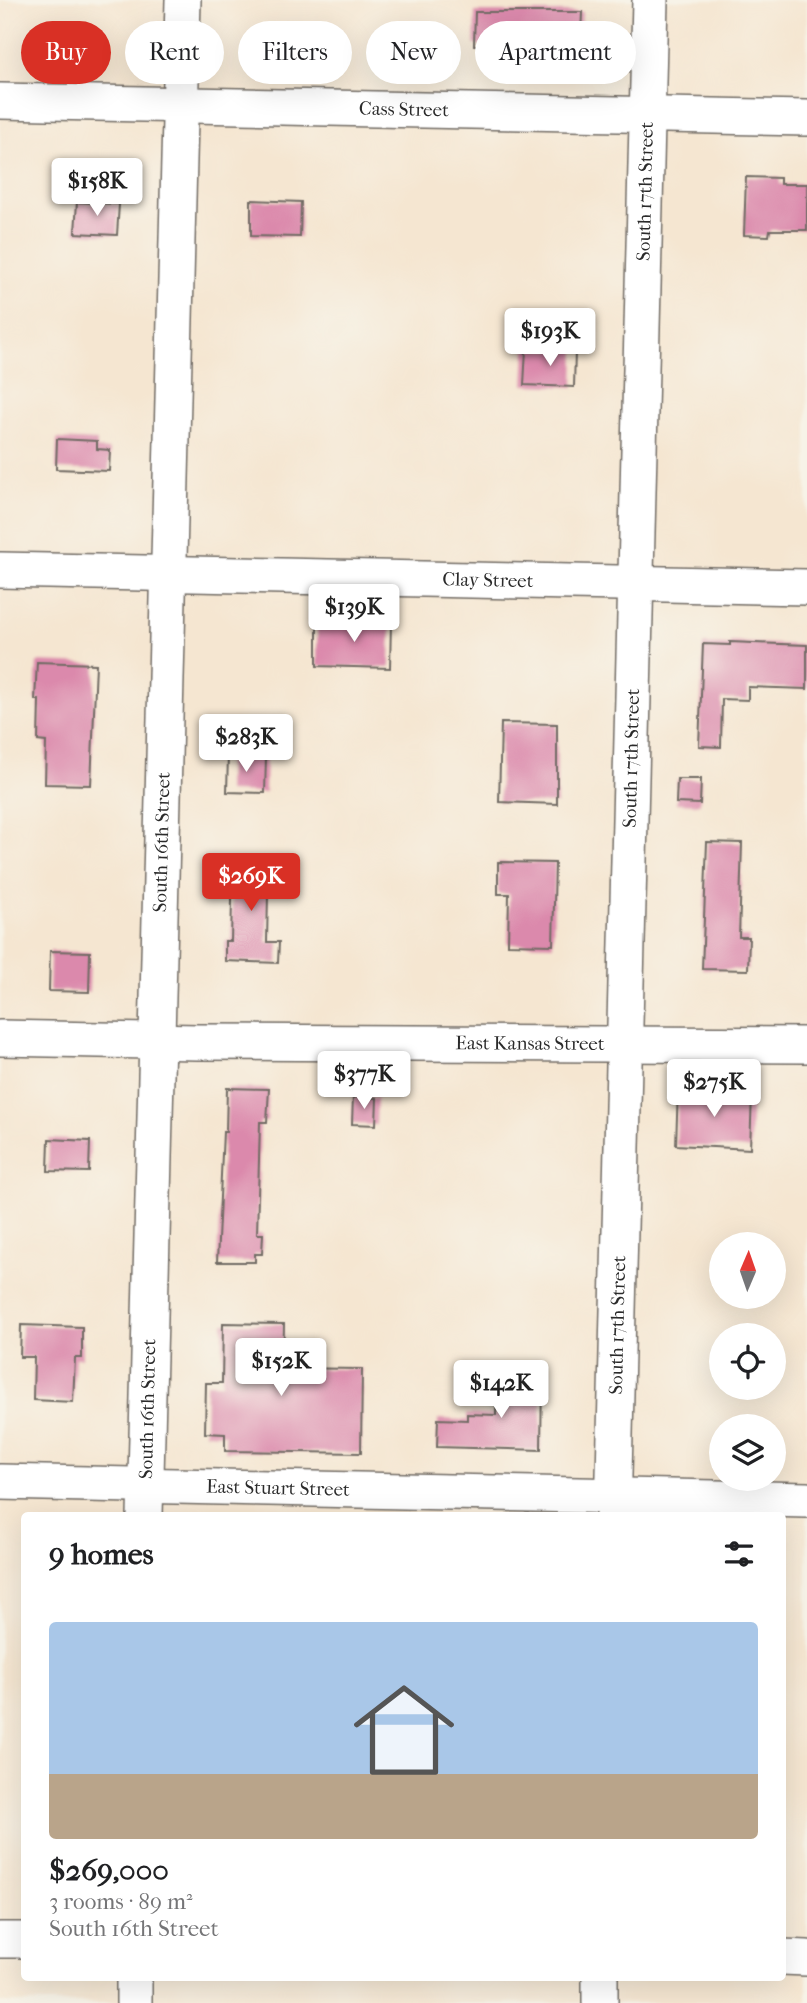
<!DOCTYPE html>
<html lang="en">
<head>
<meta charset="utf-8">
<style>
	body { margin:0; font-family:"IM FELL French Canon",serif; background:#f2f2f2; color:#202124; height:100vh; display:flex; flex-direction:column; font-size:26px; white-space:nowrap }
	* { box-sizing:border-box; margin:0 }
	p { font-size:23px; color:#757577 }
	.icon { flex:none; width:38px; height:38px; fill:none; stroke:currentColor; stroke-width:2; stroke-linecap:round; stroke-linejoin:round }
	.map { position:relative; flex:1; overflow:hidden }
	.sheet { position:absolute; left:21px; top:1512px; width:765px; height:469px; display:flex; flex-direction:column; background:#fff; border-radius:7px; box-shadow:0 7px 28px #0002 }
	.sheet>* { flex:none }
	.hud { position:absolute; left:21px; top:21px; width:766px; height:63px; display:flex; gap:14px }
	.needle { width:46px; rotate:2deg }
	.tools { position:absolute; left:709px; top:1232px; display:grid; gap:14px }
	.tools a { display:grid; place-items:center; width:77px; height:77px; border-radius:50%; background:#fff; box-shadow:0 7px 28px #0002; font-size:35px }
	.price { position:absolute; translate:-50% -60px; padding:0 16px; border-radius:7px; background:#fff; color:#222; font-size:23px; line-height:46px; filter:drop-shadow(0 2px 4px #0008) }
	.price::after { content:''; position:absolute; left:50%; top:42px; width:21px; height:16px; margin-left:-10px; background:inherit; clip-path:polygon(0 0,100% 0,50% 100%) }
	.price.selected { background:#d93025; color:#fff }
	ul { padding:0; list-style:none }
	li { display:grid; align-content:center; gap:14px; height:371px; padding:0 28px }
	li+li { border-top:2px solid #e0e0e0 }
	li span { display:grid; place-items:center; height:217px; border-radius:7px; color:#555 }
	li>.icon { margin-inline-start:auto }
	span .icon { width:126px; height:126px; fill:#fffc; stroke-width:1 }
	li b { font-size:30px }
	h2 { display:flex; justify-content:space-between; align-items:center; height:84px; padding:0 28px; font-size:30px }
	.pill { padding:0 24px; border-radius:32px; background:#fff; box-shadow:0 7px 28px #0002; font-size:24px; line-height:63px }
	.pill.selected { background:#d93025; color:#fff }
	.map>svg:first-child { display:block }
	.building { fill:#db89ac }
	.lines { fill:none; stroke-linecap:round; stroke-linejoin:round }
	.minor-casing { stroke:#726c65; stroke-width:38 }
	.minor { stroke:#fff; stroke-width:35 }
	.labels { text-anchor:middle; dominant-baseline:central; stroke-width:6; stroke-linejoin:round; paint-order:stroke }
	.street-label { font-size:19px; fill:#2b2b2b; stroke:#f7f3e8 }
</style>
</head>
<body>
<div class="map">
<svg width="807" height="2003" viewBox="0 0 807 2003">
	<rect width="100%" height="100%" fill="#f7f3e8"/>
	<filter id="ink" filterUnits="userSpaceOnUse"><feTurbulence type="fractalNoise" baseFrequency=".0143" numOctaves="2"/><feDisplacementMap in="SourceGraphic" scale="14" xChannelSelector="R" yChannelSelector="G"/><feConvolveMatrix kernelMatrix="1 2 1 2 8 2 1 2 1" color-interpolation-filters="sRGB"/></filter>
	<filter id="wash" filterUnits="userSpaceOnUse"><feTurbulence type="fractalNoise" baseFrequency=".00686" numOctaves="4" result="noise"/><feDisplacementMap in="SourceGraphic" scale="28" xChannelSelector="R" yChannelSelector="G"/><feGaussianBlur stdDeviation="1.57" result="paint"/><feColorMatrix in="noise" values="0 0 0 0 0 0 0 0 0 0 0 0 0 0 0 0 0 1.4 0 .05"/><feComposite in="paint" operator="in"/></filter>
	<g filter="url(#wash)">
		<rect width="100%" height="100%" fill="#f5e6d1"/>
		<g id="blocks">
			<g class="building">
				<polygon points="475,12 582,12 581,35 578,35 578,43 566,42 566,46 474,45"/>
				<polygon points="746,177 780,178 780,184 807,184 807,230 770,230 769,236 744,235"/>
				<polygon points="251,200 301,202 300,237 251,236"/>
				<polygon points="77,202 119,204 117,235 75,233"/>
				<polygon points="526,349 575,351 574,387 524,385"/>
				<polygon points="57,439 97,441 97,449 110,450 109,471 56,469"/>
				<polygon points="317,622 391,622 390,668 317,666"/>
				<polygon points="730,642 807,645 807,689 748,687 748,700 722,699 721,747 699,746 703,644 730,645"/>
				<polygon points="37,662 96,664 91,785 45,784 46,742 38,741 39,700 35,700"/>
				<polygon points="501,723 557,724 557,804 499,802"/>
				<polygon points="228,755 266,756 265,793 227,792"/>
				<polygon points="677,779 701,779 700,804 676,803"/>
				<polygon points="707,842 742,843 739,937 749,937 748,970 702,969"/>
				<polygon points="233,859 275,861 274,894 268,893 267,942 279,942 278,963 225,961 225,941 231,941"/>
				<polygon points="498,862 555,863 553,945 508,944 509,894 498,894"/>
				<polygon points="50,951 90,952 89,992 49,991"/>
				<polygon points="227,1088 269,1089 267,1122 260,1122 257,1234 263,1234 262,1254 255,1254 255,1262 217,1262 223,1132 226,1132"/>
				<polygon points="678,1088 711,1089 710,1092 752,1094 750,1149 676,1145"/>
				<polygon points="353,1097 377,1098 376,1125 352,1124"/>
				<polygon points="49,1139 90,1141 89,1172 48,1171"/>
				<polygon points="223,1323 284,1324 283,1368 362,1369 361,1453 225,1451 225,1434 205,1433 206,1383 222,1383"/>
				<polygon points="21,1325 82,1327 82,1358 75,1358 73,1402 33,1400 34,1357 20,1357"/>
				<polygon points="497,1376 542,1377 541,1450 437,1447 438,1419 467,1420 467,1414 496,1415"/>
			</g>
		</g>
	</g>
	<g filter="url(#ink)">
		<use href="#blocks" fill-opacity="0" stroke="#726c65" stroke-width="2"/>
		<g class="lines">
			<defs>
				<g id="minor">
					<path id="s1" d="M0 101 807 118"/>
					<path id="s2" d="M0 570 807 587"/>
					<path id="s3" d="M0 1038 198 1042 807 1045"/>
					<path id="s4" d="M0 1482 807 1500"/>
					<path id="s5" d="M145 1516 183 0"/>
					<path id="s6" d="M613 1516 650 0"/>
					<polyline points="0,1940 24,1940"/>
					<polyline points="782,1957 807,1958"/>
					<polyline points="134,2003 134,1978"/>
					<polyline points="600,2003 600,1978"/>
				</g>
			</defs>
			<use href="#minor" class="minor-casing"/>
			<use href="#minor" class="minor"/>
		</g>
	</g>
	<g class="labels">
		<g class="street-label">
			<text stroke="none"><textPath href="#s1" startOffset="404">Cass Street</textPath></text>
			<text stroke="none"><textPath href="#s6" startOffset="1325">South 17th Street</textPath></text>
			<text stroke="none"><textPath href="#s2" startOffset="488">Clay Street</textPath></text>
			<text stroke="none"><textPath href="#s6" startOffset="758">South 17th Street</textPath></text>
			<text stroke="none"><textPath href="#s5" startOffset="674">South 16th Street</textPath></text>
			<text stroke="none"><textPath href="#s3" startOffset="530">East Kansas Street</textPath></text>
			<text stroke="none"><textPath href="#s6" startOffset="191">South 17th Street</textPath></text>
			<text stroke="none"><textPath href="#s5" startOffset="107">South 16th Street</textPath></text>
			<text stroke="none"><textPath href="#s4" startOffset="278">East Stuart Street</textPath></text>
		</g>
	</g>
</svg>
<div class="tools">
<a><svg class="needle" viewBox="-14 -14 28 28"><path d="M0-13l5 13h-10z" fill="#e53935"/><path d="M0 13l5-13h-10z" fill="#757577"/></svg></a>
<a><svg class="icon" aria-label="locate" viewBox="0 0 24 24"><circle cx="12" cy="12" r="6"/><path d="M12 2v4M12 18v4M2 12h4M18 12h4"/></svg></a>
<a><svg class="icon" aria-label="layers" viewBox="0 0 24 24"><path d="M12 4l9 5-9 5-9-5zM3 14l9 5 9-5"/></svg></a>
</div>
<b class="price" style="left:97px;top:218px">$158K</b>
<b class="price" style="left:550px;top:368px">$193K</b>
<b class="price" style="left:354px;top:644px">$139K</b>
<b class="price" style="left:246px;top:774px">$283K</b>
<b class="price selected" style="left:251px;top:913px">$269K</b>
<b class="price" style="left:364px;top:1111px">$377K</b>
<b class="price" style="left:714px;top:1119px">$275K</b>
<b class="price" style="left:281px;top:1398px">$152K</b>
<b class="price" style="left:501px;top:1420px">$142K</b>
<div class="hud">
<a class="pill selected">Buy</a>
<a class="pill">Rent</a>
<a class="pill">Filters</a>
<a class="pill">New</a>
<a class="pill">Apartment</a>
</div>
<section class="sheet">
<h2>9 homes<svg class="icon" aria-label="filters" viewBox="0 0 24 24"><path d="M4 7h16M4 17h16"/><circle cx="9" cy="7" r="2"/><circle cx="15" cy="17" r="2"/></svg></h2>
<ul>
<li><span style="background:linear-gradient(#a9c7e8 70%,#b9a48a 0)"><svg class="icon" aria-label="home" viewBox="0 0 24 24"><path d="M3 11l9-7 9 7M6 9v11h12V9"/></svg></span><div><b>$269,000</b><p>3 rooms · 89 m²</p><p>South 16th Street</p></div></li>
</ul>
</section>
</div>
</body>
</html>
